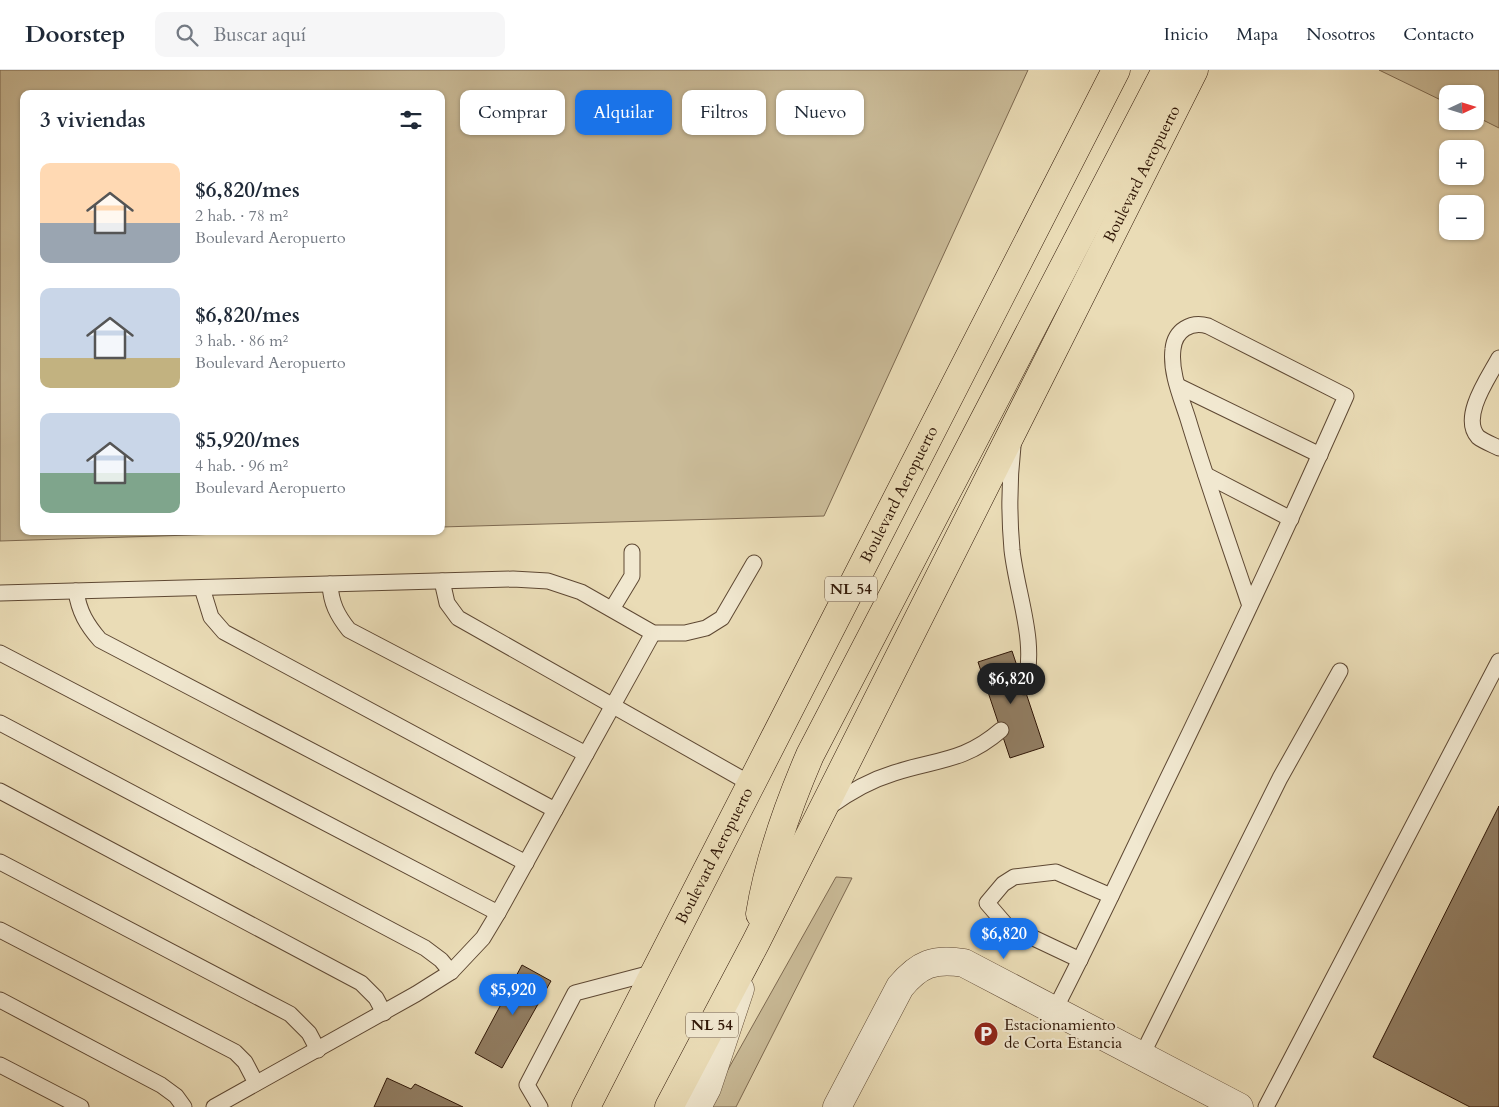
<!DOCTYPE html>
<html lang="es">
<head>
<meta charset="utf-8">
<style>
	body { margin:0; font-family:Cardo,serif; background:#f6f6f7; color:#1f2937; height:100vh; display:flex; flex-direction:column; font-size:19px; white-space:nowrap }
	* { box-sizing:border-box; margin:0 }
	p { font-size:16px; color:#747a83 }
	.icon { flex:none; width:28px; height:28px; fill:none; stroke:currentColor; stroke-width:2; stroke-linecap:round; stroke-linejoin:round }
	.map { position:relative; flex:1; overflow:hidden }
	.drawer { position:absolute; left:20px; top:20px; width:425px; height:445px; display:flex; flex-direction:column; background:#fff; border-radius:10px; box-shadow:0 1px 4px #0004 }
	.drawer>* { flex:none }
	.guide { position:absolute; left:460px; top:20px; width:475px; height:45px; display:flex; gap:10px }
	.needle { width:32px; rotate:86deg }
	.controls { position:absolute; left:1439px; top:15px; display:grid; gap:10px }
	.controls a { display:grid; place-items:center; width:45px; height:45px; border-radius:10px; background:#fff; box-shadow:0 1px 4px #0004; font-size:25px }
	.price { position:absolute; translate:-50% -42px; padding:0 11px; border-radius:18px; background:#1a73e8; color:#fff; font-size:16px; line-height:32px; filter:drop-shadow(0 1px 2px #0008) }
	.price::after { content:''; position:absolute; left:50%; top:30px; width:15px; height:11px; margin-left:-8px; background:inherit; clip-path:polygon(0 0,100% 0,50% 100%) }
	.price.current { background:#222; color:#fff }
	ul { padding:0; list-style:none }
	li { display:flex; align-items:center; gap:15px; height:125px; padding:0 20px }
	li span { display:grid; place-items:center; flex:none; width:140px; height:100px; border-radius:10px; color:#555 }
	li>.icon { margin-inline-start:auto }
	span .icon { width:60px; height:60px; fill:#fffc; stroke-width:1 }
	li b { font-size:21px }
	h2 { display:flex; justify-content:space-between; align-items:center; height:60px; padding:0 20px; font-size:21px }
	.chip { padding:0 18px; border-radius:10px; background:#fff; box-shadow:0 1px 4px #0004; font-size:18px; line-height:45px }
	.chip.current { background:#1a73e8; color:#fff }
	header { display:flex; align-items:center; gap:30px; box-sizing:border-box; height:70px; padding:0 25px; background:#fff; border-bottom:1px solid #e0e1e3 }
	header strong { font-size:24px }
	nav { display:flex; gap:28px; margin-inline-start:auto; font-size:18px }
	.search { width:350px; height:45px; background:#f6f6f7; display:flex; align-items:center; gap:12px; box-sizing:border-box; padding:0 18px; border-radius:10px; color:#747a83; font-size:19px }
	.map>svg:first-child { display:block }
	.green { fill:#cabb98; stroke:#7d6950 }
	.building { fill:#917d62; stroke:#301707 }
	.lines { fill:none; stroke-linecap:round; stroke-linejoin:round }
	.lane-casing { stroke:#5e4833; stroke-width:17 }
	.street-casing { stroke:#5e4833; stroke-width:29 }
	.highway-casing { stroke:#301707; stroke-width:29 }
	.lane { stroke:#f1e8d0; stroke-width:15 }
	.street { stroke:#f1e8d0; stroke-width:28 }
	.highway { stroke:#eadcb6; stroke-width:28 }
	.labels { text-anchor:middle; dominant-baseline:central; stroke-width:4; stroke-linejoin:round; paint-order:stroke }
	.shield { fill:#f1e8d0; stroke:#6a5643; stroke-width:1 }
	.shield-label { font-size:15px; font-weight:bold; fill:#301707 }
	.street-label { font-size:16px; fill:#301707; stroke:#f1e8d0 }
	.poi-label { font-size:16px; fill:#301707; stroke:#f1e8d0; text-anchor:start }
</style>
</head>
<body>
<header>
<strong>Doorstep</strong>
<div class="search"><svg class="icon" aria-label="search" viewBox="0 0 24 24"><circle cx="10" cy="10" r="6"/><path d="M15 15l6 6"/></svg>Buscar aquí</div>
<nav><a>Inicio</a><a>Mapa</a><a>Nosotros</a><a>Contacto</a></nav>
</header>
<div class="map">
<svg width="1499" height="1037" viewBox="0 0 1499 1037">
	<rect width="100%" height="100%" fill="#eadcb6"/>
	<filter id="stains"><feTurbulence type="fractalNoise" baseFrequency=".004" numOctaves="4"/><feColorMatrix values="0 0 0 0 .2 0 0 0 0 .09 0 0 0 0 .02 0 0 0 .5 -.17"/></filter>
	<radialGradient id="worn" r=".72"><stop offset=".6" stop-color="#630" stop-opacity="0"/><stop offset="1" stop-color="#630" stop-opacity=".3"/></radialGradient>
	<g class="green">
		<polygon points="0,0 1028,0 824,446 441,457 441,24 24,24 24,461 317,461 0,471"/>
		<polygon points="1379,0 1499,0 1499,58 1475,46 1475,24 1448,24 1447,33"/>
		<polygon points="836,807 852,808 736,1037 707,1037"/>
	</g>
	<g class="building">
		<polygon points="1012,581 1044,677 1010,688 978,592"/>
		<polygon points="1499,736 1499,1037 1470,1037 1373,987"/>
		<polygon points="522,895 551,911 502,998 475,983"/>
		<polygon points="387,1008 411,1019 415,1014 463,1037 374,1037"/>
	</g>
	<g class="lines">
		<defs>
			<g id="lane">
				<path d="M1499 288C1489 307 1460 347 1478 367 1483 371 1493 375 1499 378"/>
				<polyline points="1178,316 1320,385"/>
				<path d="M1013 376C1009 411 1009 446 1012 480 1017 525 1038 574 1024 617"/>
				<polyline points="1206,405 1291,449"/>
				<polyline points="442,511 447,533 458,548 751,714"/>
				<path d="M330 514C331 533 337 545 349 560L586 684"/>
				<polyline points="202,518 211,547 224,562 555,740"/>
				<path d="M76 521C79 542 87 555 100 570L526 793"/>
				<polyline points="0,523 513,509 548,511 581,522 653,563 685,563 706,558 722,548 754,493"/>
				<polyline points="612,539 632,506 632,482"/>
				<polyline points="0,583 498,843"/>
				<polyline points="0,653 425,878 441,890 451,902"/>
				<polyline points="0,721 361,913 376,928 384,943"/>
				<path d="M829 737C848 723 871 710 894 703 937 689 964 692 1001 660"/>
				<polyline points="0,792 290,944 309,963 318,980"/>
				<polyline points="0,860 235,982 245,992 256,1013"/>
				<polyline points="1080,890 1006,855 987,833 1003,814 1014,807 1056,802 1111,826"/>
				<polyline points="0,930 161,1015 176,1026 184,1037"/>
				<path d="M1054 941C1097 858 1136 773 1177 689 1235 569 1292 448 1346 326L1208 256C1191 251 1175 260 1173 279 1170 302 1181 327 1188 349 1207 412 1229 474 1250 536"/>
				<polyline points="1141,987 1280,708 1340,601"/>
				<polyline points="0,995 81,1037"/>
				<polyline points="214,1037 416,924 451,902 483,868 498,843 653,563"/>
				<polyline points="540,1037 527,1015 575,923 655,902"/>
				<polyline points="1266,1037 1499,591"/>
			</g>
			<g id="street">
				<polyline points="697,1037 707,1018 740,919"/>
				<path d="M837 1037 900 917C919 894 934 888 964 893L1239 1037"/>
			</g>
			<g id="highway">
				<path d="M760 844C769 788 788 736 810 685L1166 0"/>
				<path id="s1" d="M586 1037 1116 0"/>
				<path id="s2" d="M669 1037 756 872 1194 0"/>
			</g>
		</defs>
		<use href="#lane" class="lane-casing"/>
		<use href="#street" class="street-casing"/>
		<use href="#highway" class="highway-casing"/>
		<use href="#lane" class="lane"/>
		<use href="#street" class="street"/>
		<use href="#highway" class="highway"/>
	</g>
	<defs>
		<symbol id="parking-disc" viewBox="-11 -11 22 22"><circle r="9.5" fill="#8f2418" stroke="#f1e8d0"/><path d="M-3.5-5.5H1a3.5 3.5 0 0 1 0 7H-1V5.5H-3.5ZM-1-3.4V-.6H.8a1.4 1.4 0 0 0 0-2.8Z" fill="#fff"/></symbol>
	</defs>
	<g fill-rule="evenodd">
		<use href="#parking-disc" x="972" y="950" width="28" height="28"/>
	</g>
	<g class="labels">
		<g class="shield">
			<rect x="825" y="506.5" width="52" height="25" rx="4"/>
			<rect x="686" y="942.5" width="52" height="25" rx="4"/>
		</g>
		<g class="shield-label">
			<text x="851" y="519">NL 54</text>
			<text x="712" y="955">NL 54</text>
		</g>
		<g class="street-label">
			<text stroke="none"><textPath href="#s2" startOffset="1046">Boulevard Aeropuerto</textPath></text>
			<text stroke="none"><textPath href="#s1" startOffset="688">Boulevard Aeropuerto</textPath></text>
			<text stroke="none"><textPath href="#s1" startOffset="282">Boulevard Aeropuerto</textPath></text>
		</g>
		<g class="poi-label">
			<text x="1004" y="955">Estacionamiento<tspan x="1004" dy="18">de Corta Estancia</tspan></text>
		</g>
	</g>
	<rect width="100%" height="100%" filter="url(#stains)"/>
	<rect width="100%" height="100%" fill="url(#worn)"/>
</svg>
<div class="controls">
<a><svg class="needle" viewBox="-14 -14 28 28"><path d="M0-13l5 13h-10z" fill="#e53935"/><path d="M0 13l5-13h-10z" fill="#747a83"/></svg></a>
<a>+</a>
<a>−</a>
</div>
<b class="price current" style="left:1011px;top:635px">$6,820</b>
<b class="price" style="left:1004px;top:890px">$6,820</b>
<b class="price" style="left:513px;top:946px">$5,920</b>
<div class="guide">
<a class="chip">Comprar</a>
<a class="chip current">Alquilar</a>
<a class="chip">Filtros</a>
<a class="chip">Nuevo</a>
</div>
<section class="drawer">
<h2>3 viviendas<svg class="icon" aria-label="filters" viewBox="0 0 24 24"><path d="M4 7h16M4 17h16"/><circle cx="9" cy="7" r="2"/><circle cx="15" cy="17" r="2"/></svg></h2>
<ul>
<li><span style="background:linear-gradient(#ffd9b3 60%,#9aa5b1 0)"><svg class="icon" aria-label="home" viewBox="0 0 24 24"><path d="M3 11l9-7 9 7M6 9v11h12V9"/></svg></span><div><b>$6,820/mes</b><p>2 hab. · 78 m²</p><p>Boulevard Aeropuerto</p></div></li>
<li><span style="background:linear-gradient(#c9d6e8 70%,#c2b280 0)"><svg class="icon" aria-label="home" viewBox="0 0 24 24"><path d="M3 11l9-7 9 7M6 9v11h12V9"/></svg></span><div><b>$6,820/mes</b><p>3 hab. · 86 m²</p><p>Boulevard Aeropuerto</p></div></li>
<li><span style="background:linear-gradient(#c9d6e8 60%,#7fa58c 0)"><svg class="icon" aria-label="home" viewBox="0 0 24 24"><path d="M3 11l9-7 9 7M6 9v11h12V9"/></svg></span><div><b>$5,920/mes</b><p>4 hab. · 96 m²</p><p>Boulevard Aeropuerto</p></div></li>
</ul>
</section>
</div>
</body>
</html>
